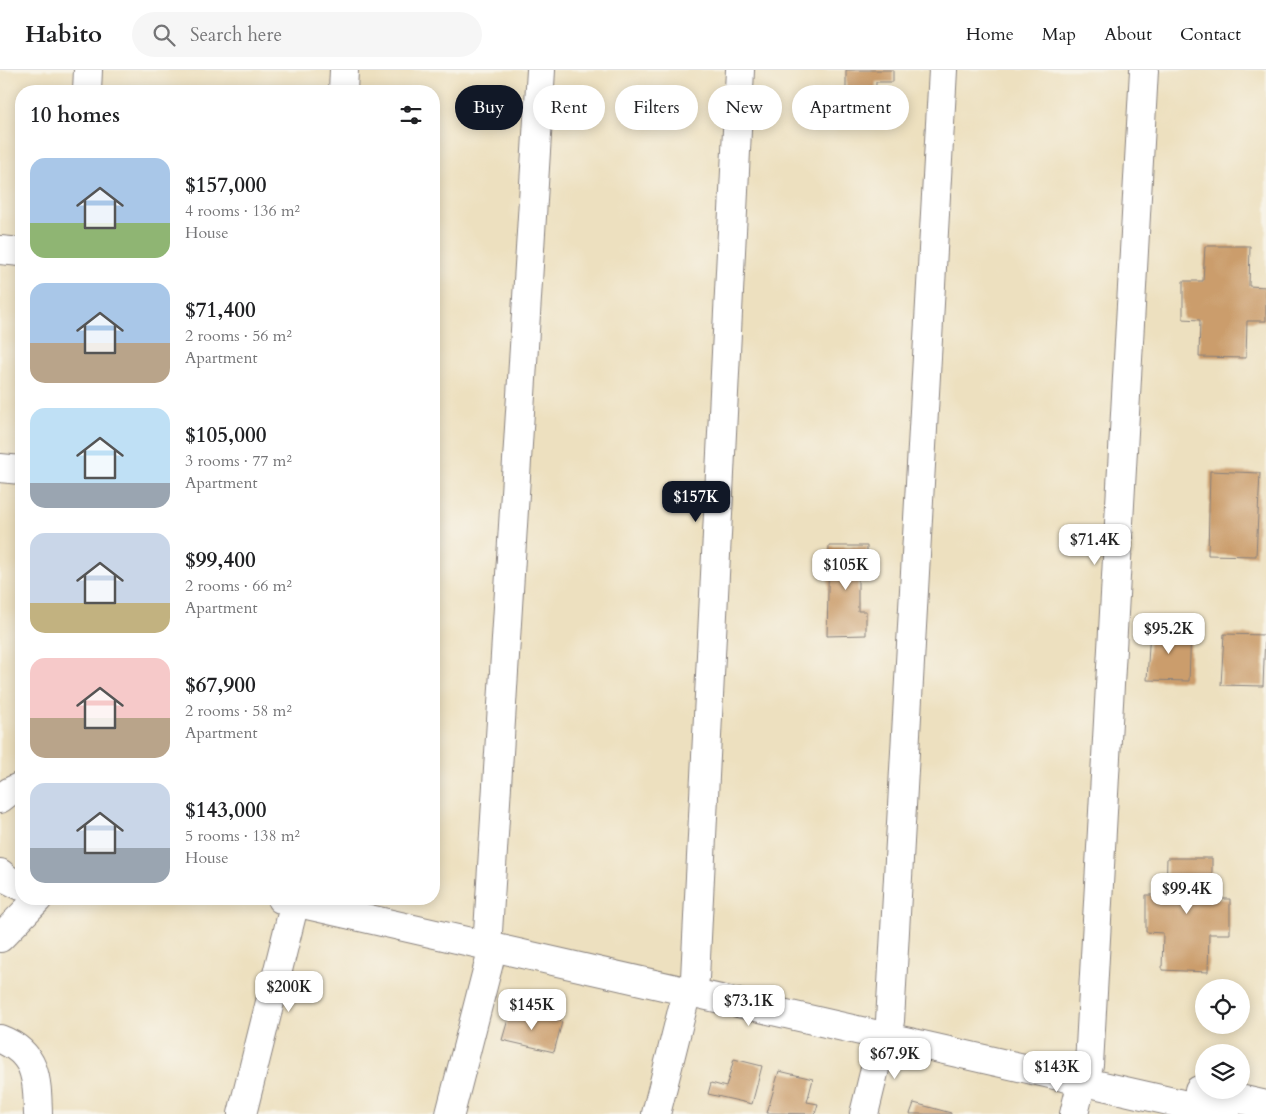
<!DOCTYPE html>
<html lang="en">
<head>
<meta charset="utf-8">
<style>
	body { margin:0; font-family:Cardo,serif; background:#f6f6f6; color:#202124; height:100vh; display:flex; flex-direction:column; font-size:19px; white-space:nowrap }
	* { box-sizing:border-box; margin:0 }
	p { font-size:16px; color:#757577 }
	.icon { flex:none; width:28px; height:28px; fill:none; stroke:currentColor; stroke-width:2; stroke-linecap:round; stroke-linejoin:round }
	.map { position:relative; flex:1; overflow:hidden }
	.panel { position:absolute; left:15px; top:15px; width:425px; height:820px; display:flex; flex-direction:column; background:#fff; border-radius:20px; box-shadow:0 2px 12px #0003 }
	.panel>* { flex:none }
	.guide { position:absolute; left:455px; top:15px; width:475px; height:45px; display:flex; gap:10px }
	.controls { position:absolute; left:1195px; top:909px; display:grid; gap:10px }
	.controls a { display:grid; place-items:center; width:55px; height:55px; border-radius:50%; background:#fff; box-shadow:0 2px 12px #0003; font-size:25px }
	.price { position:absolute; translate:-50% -42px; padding:0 11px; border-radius:10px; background:#fff; color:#222; font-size:16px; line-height:32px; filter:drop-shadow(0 1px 2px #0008) }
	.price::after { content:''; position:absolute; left:50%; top:30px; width:15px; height:11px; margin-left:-8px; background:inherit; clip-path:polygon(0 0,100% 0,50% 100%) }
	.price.selected { background:#111827; color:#fff }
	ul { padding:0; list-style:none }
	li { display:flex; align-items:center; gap:15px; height:125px; padding:0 15px }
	li span { display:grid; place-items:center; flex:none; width:140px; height:100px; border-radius:15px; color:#555 }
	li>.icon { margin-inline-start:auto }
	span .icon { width:60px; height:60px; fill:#fffc; stroke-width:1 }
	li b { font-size:21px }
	h2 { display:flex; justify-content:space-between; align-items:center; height:60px; padding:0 15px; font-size:21px }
	.pill { padding:0 18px; border-radius:22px; background:#fff; box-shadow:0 2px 12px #0003; font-size:18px; line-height:45px }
	.pill.selected { background:#111827; color:#fff }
	header { display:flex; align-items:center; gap:30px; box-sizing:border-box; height:70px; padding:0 25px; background:#fff; border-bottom:1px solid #e0e0e0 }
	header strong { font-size:24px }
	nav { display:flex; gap:28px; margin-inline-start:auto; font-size:18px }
	.search { width:350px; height:45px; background:#f6f6f6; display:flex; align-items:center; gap:12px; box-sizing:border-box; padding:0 18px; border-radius:28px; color:#757577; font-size:19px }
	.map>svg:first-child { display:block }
	.building { fill:#cb9d6c }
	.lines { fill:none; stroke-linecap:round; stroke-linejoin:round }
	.minor-casing { stroke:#88817d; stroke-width:30 }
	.minor { stroke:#fff; stroke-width:28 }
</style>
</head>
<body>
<header>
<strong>Habito</strong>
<div class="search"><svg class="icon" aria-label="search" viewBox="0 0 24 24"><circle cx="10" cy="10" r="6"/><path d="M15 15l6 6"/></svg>Search here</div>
<nav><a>Home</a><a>Map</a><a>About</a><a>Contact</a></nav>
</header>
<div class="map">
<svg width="1266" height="1044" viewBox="0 0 1266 1044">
	<rect width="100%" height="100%" fill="#f7f3e8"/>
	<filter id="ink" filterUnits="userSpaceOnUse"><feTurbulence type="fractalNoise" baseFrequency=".02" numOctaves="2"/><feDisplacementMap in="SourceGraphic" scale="10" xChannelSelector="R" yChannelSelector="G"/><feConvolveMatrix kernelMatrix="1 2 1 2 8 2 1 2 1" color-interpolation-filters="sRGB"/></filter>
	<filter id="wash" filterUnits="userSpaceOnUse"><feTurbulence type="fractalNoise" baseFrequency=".0096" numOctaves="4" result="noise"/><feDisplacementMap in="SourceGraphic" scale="20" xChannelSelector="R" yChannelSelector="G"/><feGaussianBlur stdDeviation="1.12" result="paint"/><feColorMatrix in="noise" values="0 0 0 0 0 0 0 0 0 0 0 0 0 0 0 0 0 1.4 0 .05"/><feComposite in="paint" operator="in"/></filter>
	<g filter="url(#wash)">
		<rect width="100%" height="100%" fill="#ede0bf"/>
		<g id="blocks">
			<g class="building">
				<polygon points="846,0 893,0 893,12 876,12 875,44 846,44"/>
				<polygon points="1205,176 1250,176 1249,216 1266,217 1266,251 1247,251 1246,288 1199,287 1200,250 1183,249 1183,211 1203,211"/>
				<polygon points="1210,401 1260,403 1256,486 1208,485"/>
				<polygon points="829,476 867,476 867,504 858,505 858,541 866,541 866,565 827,566"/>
				<polygon points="1150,559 1191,560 1189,611 1147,610"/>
				<polygon points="1224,564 1265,565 1263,616 1221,615"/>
				<polygon points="1167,788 1212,788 1212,829 1230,829 1230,864 1209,864 1208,902 1162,900 1163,863 1146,862 1146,825 1166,825"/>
				<polygon points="511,939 562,952 554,982 502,970"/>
				<polygon points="734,989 762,996 752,1034 708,1024 711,1013 726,1017"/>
				<polygon points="779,1001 813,1009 807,1032 818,1034 815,1044 767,1043"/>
				<polygon points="914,1033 951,1043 951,1044 910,1044"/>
			</g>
		</g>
	</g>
	<g filter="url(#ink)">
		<use href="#blocks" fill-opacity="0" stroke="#88817d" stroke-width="1"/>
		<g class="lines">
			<defs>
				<g id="minor">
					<polyline points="87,21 88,0"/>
					<polyline points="343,21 344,0"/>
					<polyline points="0,180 21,182"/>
					<polyline points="0,398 21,400"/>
					<polyline points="0,729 9,722 21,716"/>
					<polyline points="0,803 7,809 21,816"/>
					<polyline points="281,829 1226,1044"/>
					<polyline points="488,862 541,0"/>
					<polyline points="0,868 38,829"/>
					<polyline points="695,908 740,0"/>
					<polyline points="890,951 943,0"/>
					<path d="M0 969C37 983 37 1009 38 1044"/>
					<polyline points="1089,995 1144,0"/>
					<polyline points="1199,1020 1266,1035"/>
					<polyline points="242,1044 295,832"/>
					<polyline points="450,1044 493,877"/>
					<polyline points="656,1044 687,921"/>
					<polyline points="864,1044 883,966"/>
					<polyline points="1074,1044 1082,1011"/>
				</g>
			</defs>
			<use href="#minor" class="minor-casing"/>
			<use href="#minor" class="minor"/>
		</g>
	</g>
</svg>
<div class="controls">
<a><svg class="icon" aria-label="locate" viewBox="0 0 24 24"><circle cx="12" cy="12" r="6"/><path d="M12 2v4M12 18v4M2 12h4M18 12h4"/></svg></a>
<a><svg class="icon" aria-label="layers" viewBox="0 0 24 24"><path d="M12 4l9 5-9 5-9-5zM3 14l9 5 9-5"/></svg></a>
</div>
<b class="price selected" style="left:696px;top:453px">$157K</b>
<b class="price" style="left:1095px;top:496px">$71.4K</b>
<b class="price" style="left:846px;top:521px">$105K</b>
<b class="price" style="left:1169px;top:585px">$95.2K</b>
<b class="price" style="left:1187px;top:845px">$99.4K</b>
<b class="price" style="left:289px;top:943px">$200K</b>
<b class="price" style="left:749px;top:957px">$73.1K</b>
<b class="price" style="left:532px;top:961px">$145K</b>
<b class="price" style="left:895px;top:1010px">$67.9K</b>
<b class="price" style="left:1057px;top:1023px">$143K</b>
<div class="guide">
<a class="pill selected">Buy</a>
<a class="pill">Rent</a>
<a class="pill">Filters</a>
<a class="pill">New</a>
<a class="pill">Apartment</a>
</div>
<section class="panel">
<h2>10 homes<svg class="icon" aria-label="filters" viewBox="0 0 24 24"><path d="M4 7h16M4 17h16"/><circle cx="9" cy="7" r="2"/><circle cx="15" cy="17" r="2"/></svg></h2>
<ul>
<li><span style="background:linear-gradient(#a9c7e8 65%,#8fb573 0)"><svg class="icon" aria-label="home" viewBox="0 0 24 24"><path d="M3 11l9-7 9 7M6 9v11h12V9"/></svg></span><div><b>$157,000</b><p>4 rooms · 136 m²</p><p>House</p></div></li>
<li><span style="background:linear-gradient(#a9c7e8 60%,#b9a48a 0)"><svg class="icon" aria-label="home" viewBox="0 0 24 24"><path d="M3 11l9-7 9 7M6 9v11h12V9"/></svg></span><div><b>$71,400</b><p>2 rooms · 56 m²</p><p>Apartment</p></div></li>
<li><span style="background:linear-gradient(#bfe0f5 75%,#9aa5b1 0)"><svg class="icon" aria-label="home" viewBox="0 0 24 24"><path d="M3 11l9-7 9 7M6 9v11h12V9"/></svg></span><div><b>$105,000</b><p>3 rooms · 77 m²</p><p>Apartment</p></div></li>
<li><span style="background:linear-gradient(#c9d6e8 70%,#c2b280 0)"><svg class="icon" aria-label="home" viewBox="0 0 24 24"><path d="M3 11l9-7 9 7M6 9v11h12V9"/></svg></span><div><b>$99,400</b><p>2 rooms · 66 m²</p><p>Apartment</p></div></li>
<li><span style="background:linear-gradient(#f6c9c9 60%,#b9a48a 0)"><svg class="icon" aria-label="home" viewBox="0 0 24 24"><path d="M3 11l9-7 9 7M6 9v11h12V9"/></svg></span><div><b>$67,900</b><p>2 rooms · 58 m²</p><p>Apartment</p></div></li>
<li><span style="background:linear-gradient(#c9d6e8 65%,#9aa5b1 0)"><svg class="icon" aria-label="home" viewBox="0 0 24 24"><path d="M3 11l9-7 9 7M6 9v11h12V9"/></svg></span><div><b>$143,000</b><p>5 rooms · 138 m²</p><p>House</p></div></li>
</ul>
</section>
</div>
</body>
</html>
